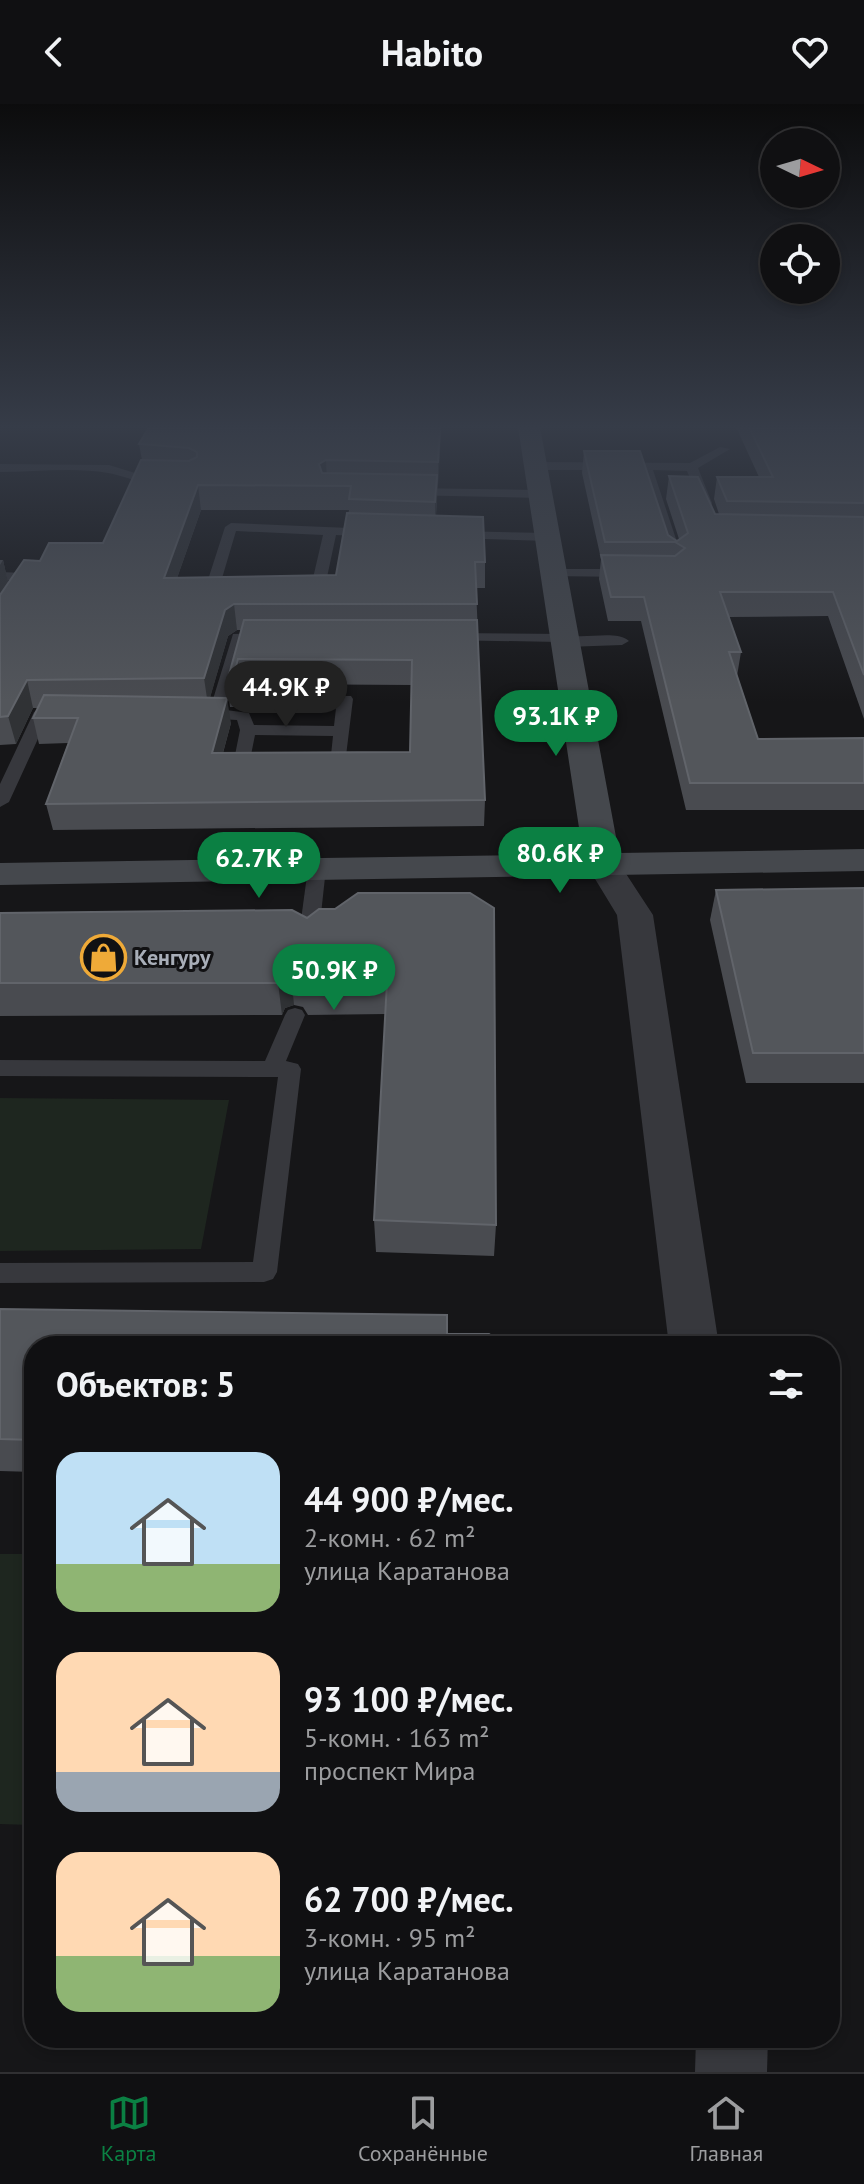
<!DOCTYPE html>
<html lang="ru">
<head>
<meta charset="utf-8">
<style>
	body { margin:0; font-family:"PT Sans",sans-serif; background:#19191b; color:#f1f3f6; height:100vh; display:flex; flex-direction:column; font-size:30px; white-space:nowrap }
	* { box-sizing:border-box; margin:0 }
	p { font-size:26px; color:#9c9d9f }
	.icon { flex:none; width:44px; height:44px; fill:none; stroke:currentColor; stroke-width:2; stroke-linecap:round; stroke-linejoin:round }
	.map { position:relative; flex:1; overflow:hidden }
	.sheet { position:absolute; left:24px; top:1232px; width:816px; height:712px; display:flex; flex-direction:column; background:#101012; border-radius:32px; box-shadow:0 4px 12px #0003,0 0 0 2px #303032 }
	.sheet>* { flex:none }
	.needle { width:52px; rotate:95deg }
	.tools { position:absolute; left:760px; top:24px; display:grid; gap:16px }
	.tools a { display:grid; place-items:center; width:80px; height:80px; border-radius:50%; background:#101012; box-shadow:0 4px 12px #0003,0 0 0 2px #303032; font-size:40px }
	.price { position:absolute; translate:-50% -68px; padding:0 18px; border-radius:28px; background:#0b8043; color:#fff; font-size:26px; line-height:52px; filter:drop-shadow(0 2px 4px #0008) }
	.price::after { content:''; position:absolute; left:50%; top:48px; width:24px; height:18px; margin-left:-12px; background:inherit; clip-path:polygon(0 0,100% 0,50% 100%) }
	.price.selected { background:#222; color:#fff }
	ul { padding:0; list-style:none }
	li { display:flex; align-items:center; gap:24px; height:200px; padding:0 32px }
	li span { display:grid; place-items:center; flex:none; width:224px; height:160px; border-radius:24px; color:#555 }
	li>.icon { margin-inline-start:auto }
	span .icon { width:96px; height:96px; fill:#fffc; stroke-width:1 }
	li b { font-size:34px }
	h2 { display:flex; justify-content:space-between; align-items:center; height:96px; padding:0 32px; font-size:34px }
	header { display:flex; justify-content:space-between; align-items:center; height:104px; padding:0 32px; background:#101012; font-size:36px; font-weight:600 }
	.tab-bar { display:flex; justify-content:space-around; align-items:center; height:112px; border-top:2px solid #303032; background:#101012; font-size:22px; color:#9c9d9f }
	.tab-bar a { display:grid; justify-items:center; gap:4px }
	.tab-bar .selected { color:#0b8043 }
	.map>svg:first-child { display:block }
	.green { fill:#1e261f }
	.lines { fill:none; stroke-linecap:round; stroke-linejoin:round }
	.lane { fill:#37383d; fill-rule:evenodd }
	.street { fill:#37383d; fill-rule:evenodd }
	.secondary { fill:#45484d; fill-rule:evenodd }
	.wall { fill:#494b50; fill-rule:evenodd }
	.shaded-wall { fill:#303235 }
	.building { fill:#53565b; stroke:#61646a; stroke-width:2 }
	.labels { text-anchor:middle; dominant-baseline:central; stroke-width:6; stroke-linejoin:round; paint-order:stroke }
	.poi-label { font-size:22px; font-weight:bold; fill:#a8aeb8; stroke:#111113; text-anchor:start }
</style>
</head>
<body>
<header><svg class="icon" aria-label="back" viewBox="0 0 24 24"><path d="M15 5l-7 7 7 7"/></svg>Habito<svg class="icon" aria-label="heart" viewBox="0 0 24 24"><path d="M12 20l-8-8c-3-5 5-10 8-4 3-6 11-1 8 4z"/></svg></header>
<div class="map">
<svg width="864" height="1968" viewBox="0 0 864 1968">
	<rect width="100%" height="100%" fill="#161618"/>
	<g class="green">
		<polygon points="0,994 229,996 201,1145 0,1147"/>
		<polygon points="0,1450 34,1450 34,1710 30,1721 0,1720"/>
	</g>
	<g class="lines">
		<g class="lane">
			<polygon points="720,343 730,345 698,364 712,399 710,402 700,399 687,367 653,366 681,450 674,454 667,450 641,366 535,366 529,362 535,358 690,359"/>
			<path d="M0 360 109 361 135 369 163 370 169 374C152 386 127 372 108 369 74 363 35 368 0 368Z"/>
			<polygon points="409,384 540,386 546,390 540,394 405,391 405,385"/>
			<polygon points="231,419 373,425 379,429 373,433 336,431 323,492 316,496 299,491 310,487 323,431 236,427 220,481 239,486 232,490 207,488 205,485 225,423"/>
			<polygon points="455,427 548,429 554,433 548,437 450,434 449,431"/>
			<polygon points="554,465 628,465 635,469 628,473 549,472 549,466"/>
			<polygon points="0,468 25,469 32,473 5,516 0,517 0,502 16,477 0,476"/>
			<polygon points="266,529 273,533 271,536 244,537 226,606 249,609 254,621 334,622 337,595 339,592 351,592 353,595 345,660 317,661 309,656 317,651 331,651 333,632 255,631 251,651 268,652 270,656 262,661 236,660 234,656 240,626 237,616 200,614 192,609 200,604 210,605 233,530"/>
			<path d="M449 529 565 530C582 537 614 525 629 537L622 541 566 543 559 538 444 536 442 533Z"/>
			<polygon points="42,603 59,605 61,608 48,613 9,698 0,703 0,680 34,608"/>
			<polygon points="317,758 326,764 318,838 308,844 298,838 308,764"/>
			<polygon points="295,904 302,906 305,911 286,957 298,960 301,965 277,1168 273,1175 264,1178 0,1179 0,1159 253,1158 278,973 0,972 0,956 265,957 285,911 288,906"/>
		</g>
		<g class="street">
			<polygon points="603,750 615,753 653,811 719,1242 669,1242 617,811 586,760 591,753"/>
			<polygon points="696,1934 768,1934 767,1968 695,1968"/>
		</g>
		<polygon class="secondary" points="518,323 540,323 619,749 864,745 864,767 0,781 0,759 583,750"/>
	</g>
	<g class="wall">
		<path d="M149 323H441L436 412 485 458V484H476L485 696 484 722 53 726 46 700 68 639 39 640 33 614 38 604H33L16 640 0 641V456H3L8 479 40 457 103 439 142 356 139 340ZM201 406H349L336 471 177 474ZM237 526H241L227 578 230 603H235L241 580 412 581 410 648 223 649 231 619 210 593 228 532Z"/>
		<polygon points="736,323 864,323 864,615 828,512 729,513 741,548 737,572 758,635 864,634 864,706 686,706 641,517 608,517 599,475 601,455 582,369 584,347 668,431 677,437 679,435 666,395 669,372 715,410 719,410 714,395 717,373 759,373"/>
		<polygon points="864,784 864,979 746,979 710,816 716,786"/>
		<polygon points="358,789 496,1121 494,1152 376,1148 374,1116 386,910 308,911 303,903 294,901 285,904 282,911 0,912 0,809 307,814 335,805"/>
		<polygon points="0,1205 447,1230 34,1242 34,1368 0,1367"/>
	</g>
	<g class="shaded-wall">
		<polygon points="440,323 441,332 438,382 438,358"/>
		<polygon points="326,356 327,380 323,382 319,360"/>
		<polygon points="437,371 437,395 435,422 435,398"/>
		<polygon points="198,381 201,406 168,500 164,474"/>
		<polygon points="3,456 9,482 0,497 0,461"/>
		<polygon points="234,500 237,526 228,532 208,601 204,574 225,506"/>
		<polygon points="238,555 241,580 235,603 232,578"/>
		<polygon points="27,576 33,604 16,640 8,612"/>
		<polygon points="227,594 231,619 216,674 212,649"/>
		<polygon points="291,869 294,901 285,904 282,911 278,879 282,872"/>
	</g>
	<g class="building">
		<polygon points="149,323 440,323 438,358 326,356 319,360 322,369 437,371 435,398 349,395 351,382 198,381 164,474 336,471 347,409 483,413 485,458 475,458 477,500 234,500 225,506 204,574 27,576 8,612 0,613 0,491 24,456 40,457 49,439 103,439 141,356 189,357 197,353 197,348 189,344 139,340"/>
		<polygon points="749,323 864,323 864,399 727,397 717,373 773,373"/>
		<polygon points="584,347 640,347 668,431 677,437 688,429 669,372 698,373 715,410 864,413 864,571 833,488 720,488 741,548 729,548 758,635 864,634 864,679 690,679 644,493 611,493 601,451 675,452 685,444 675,438 605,438"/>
		<polygon points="244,516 477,516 485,696 46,700 78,614 33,614 44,591 227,594 212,649 410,648 412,556 238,555 232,578 227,578"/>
		<polygon points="864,784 864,949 753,949 716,786"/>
		<polygon points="358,789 470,789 494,804 496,1121 374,1116 387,878 305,878 300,871 291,869 282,872 278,879 0,879 0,809 292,806 307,814 319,805 335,805"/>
		<polygon points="0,1205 447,1211 447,1230 489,1230 505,1242 34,1242 34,1336 0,1335"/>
	</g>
	<linearGradient id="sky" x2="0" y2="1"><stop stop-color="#0c0c0d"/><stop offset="0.54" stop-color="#363c48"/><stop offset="1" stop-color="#363c48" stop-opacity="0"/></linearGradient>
	<rect width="864" height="598" fill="url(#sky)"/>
	<defs>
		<symbol id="shop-ring" viewBox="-11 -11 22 22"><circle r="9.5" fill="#111113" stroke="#efaa38" stroke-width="1.5"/><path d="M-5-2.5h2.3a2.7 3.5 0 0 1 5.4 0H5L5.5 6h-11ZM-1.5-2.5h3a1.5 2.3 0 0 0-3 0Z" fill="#efaa38"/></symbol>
	</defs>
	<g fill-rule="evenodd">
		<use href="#shop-ring" x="78" y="828" width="51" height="51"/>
	</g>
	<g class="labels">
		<g class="poi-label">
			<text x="134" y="853">Кенгуру</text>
		</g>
	</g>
</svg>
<div class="tools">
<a><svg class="needle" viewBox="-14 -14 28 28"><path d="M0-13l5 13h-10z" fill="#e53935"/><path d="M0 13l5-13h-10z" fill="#9c9d9f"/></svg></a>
<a><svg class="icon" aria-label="locate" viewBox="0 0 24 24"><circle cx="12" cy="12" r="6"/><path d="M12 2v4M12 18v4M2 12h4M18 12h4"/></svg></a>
</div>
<b class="price selected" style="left:286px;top:625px">44.9K ₽</b>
<b class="price" style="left:556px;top:654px">93.1K ₽</b>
<b class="price" style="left:560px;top:791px">80.6K ₽</b>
<b class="price" style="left:259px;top:796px">62.7K ₽</b>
<b class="price" style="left:334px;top:908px">50.9K ₽</b>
<section class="sheet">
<h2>Объектов: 5<svg class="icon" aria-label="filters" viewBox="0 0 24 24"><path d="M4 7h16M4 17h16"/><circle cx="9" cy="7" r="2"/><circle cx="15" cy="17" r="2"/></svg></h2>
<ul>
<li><span style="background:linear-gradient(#bfe0f5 70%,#8fb573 0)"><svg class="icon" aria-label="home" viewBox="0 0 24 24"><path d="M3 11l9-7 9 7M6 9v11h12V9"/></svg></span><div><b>44 900 ₽/мес.</b><p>2-комн. · 62 m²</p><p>улица Каратанова</p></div></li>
<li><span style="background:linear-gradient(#ffd9b3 75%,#9aa5b1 0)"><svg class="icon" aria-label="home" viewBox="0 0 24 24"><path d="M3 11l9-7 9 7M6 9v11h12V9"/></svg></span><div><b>93 100 ₽/мес.</b><p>5-комн. · 163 m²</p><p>проспект Мира</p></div></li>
<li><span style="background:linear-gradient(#ffd9b3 65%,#8fb573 0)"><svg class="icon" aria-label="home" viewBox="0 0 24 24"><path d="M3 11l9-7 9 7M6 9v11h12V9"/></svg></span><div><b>62 700 ₽/мес.</b><p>3-комн. · 95 m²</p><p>улица Каратанова</p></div></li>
</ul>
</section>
</div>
<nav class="tab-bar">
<a class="selected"><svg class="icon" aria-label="map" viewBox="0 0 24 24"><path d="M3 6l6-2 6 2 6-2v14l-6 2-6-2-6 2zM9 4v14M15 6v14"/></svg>Карта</a>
<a><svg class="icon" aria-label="saved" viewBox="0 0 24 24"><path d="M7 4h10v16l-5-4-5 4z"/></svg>Сохранённые</a>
<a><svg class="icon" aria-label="home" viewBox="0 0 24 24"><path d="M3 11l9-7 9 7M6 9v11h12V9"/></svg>Главная</a>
</nav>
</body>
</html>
